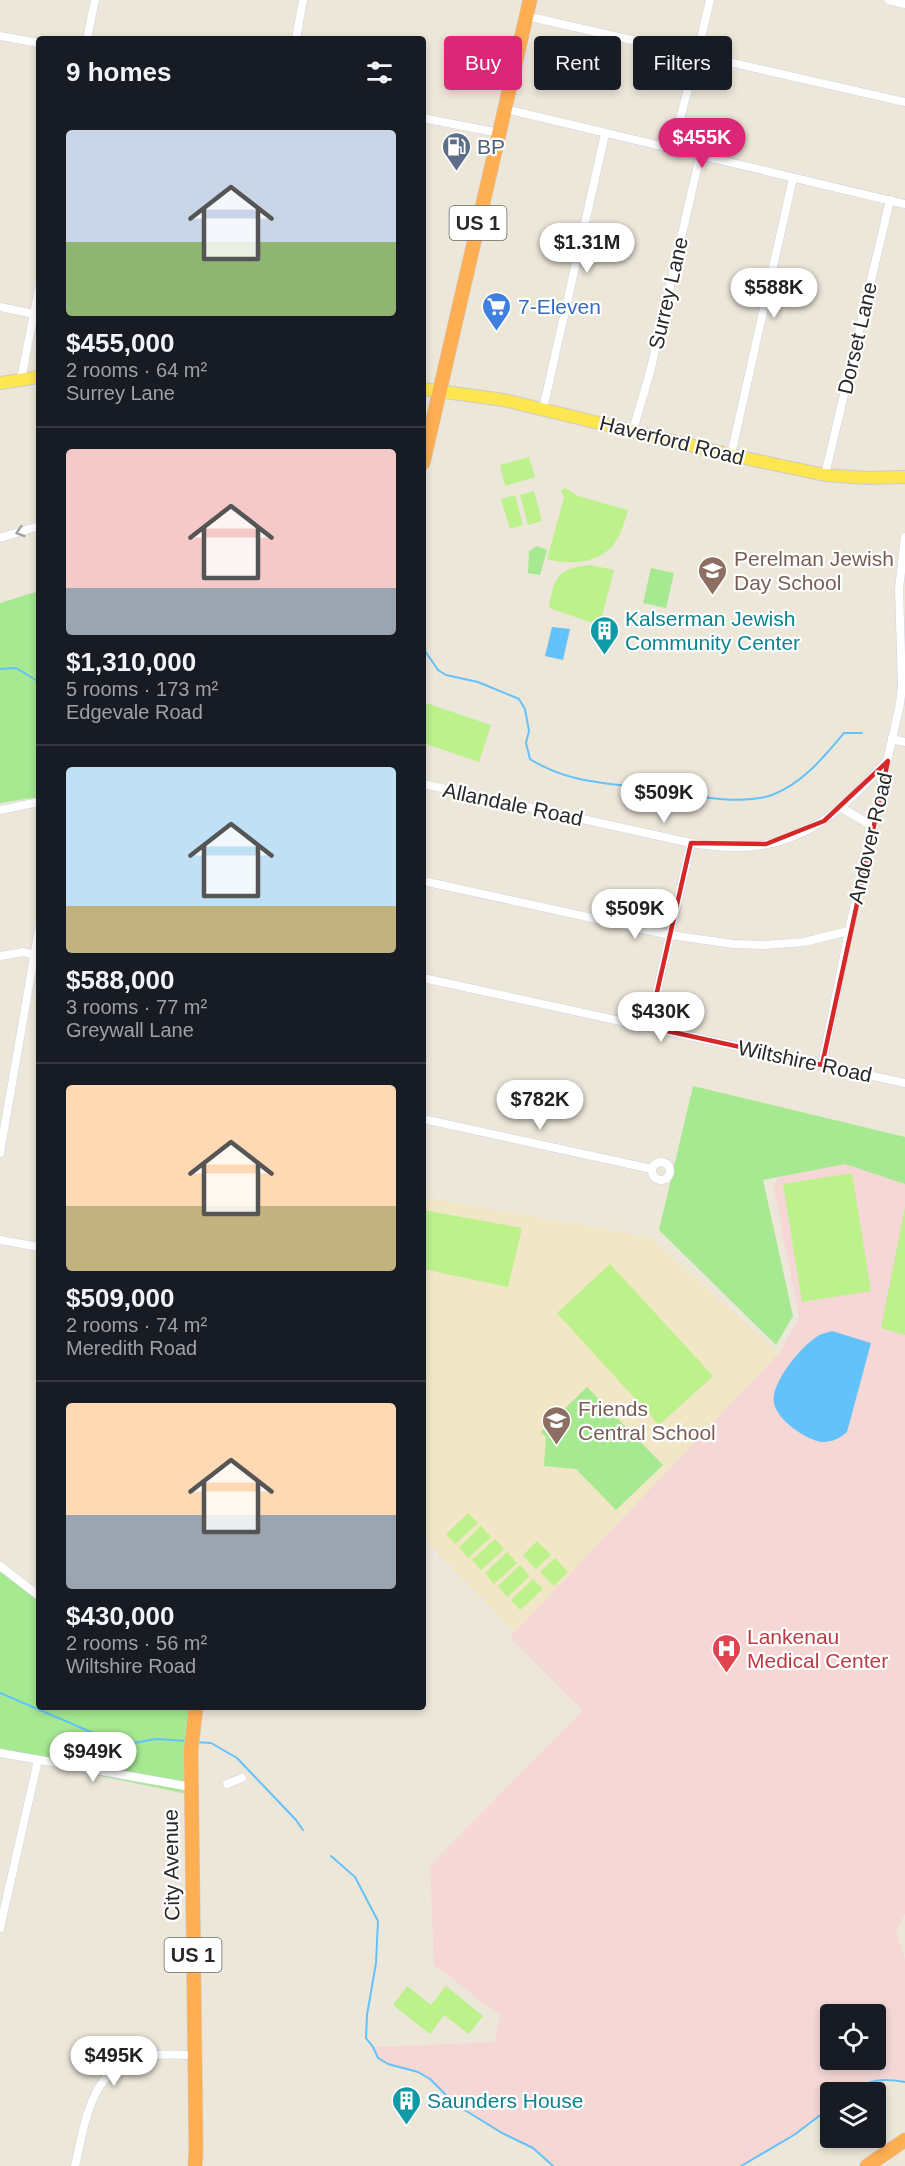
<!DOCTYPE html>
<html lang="en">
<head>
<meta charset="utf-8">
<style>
	body { margin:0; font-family:Helvetica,sans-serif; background:#20242c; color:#f1f3f6; height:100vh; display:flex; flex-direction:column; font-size:22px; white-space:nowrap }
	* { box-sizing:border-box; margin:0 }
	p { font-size:20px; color:#9ea1a6 }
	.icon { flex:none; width:33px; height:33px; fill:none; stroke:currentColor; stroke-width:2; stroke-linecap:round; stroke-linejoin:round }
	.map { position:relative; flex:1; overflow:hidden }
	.details { position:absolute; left:36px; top:36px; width:390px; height:1674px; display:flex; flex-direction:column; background:#171b24; border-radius:6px; box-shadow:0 3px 9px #0003 }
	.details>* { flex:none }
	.hud { position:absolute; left:444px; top:36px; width:370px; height:54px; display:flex; gap:12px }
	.controls { position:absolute; left:820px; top:2004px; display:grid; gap:12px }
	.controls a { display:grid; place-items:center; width:66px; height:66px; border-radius:6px; background:#171b24; box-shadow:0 3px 9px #0003; font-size:30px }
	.price { position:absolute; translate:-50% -51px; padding:0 14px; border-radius:21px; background:#fff; color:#222; font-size:20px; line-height:39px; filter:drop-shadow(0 2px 3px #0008) }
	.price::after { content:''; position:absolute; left:50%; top:36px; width:18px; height:14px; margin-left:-9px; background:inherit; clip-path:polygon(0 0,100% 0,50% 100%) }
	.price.on { background:#db2777; color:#fff }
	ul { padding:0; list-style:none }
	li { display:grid; align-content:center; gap:12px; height:318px; padding:0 30px }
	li+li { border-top:2px solid #363941 }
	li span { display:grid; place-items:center; height:186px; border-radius:6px; color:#555 }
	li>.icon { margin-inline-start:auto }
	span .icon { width:108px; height:108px; fill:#fffc; stroke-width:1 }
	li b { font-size:26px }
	h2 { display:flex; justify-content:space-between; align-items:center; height:72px; padding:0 30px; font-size:26px }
	.tag { padding:0 21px; border-radius:6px; background:#171b24; box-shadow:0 3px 9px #0003; font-size:21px; line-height:54px }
	.tag.on { background:#db2777; color:#fff }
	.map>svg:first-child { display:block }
	.education { fill:#f1e7c7 }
	.medical { fill:#f5d8d6; fill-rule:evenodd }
	.green { fill:#a6e991 }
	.pitch { fill:#bcf18b }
	.water { fill:#63c2f9 }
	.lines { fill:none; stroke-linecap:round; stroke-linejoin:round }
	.stream { stroke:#63c2f9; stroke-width:2 }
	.street-casing { stroke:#cfd1e4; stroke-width:9 }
	.primary-casing { stroke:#ccc; stroke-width:14 }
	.highway-casing { stroke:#ccc; stroke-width:15 }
	.street { stroke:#fff; stroke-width:8 }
	.primary { stroke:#fde64f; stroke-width:12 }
	.highway { stroke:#ffaf53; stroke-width:14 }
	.oneway { stroke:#9f9f9f }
	.marked { fill:none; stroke:#d62828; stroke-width:4.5; stroke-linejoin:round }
	.labels { text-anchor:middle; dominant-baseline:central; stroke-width:4.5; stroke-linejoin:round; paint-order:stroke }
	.shield { fill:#fff; stroke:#696969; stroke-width:1.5 }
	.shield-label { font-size:20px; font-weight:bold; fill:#292929 }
	.service-label { font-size:21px; fill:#4e5e75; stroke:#fff; text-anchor:start }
	.street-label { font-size:21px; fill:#292929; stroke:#fff }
	.shop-label { font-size:21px; fill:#366cbe; stroke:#fff; text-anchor:start }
	.education-label { font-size:21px; fill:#785e54; stroke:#fff; text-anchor:start }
	.culture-label { font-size:21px; fill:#0d838f; stroke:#fff; text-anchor:start }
	.health-label { font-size:21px; fill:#be3a42; stroke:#fff; text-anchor:start }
</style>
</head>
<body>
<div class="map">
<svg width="905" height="2166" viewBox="0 0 905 2166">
	<rect width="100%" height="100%" fill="#ede7da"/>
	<polygon class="education" points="423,1197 650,1237 779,1353 515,1632 423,1538"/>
	<path class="medical" d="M806 1137 905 1165V1914L896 1930 905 1960V2082L889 2079 863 2084 851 2092H831V2107L794 2135 741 2166H553L533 2148 502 2133 455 2104 430 2079 418 2072 388 2064 378 2058 373 2047 495 2042 500 2016 434 1965 430 1865 583 1711 510 1637 779 1353 799 1318 773 1185ZM831 2014H876V2060H831Z"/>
	<g class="green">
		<polygon points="537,546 547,550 540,575 528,573 529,551"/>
		<polygon points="651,568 674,573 666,608 643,603"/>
		<polygon points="39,591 39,797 0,803 0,603"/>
		<polygon points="693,1086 905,1137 905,1184 845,1164 763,1180 793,1316 776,1345 659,1230"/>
		<polygon points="587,1387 663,1465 616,1510 576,1469 544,1466 546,1437 541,1432"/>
		<polygon points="0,1565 39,1598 39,1707 191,1707 187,1794 0,1755"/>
	</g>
	<g class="pitch">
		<polygon points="529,457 535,477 505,486 500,465"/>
		<path d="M565 488 578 496 628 510C625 520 622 532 616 541 602 563 571 566 547 559L564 498 561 491Z"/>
		<polygon points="534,491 542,521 528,525 520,495"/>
		<polygon points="515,495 523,525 510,529 501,499"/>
		<path d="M590 565 614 570 601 620 596 624 549 608C553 578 558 568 590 565Z"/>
		<polygon points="423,702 491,725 479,762 423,743"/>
		<polygon points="852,1173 871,1291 802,1302 783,1184"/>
		<polygon points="905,1207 905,1335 881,1328"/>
		<polygon points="423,1210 522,1228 508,1287 423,1269"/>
		<polygon points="610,1264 713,1376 659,1425 557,1313"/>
		<polygon points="468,1513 478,1523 455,1544 446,1534"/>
		<polygon points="481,1526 491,1537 468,1558 459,1547"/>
		<polygon points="495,1539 504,1549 481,1570 472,1560"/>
		<polygon points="537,1541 551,1555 536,1569 523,1555"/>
		<polygon points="507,1552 517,1563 494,1584 485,1573"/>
		<polygon points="555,1558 568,1572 554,1586 540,1572"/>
		<polygon points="520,1565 530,1576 507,1597 498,1586"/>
		<polygon points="533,1579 543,1589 520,1610 511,1600"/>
		<polygon points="407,1986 431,2005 446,1986 483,2016 469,2034 444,2015 430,2034 393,2005"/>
	</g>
	<g class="water">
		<polygon points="552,627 570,629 563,660 545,656"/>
		<path d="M832 1331 871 1343 847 1432C840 1438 833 1442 822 1442 806 1440 777 1420 774 1403 770 1384 800 1348 815 1338 819 1334 826 1333 832 1331Z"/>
	</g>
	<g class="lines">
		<g class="stream">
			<path d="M423 648 438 670 446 675 478 682 519 699 525 709 529 731 526 743 530 759C566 782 604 783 645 788 681 793 738 807 772 795 803 783 824 757 844 733H862"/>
			<polyline points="0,669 16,668 39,682"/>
			<polyline points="0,1693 112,1741 128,1744 156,1739 187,1741"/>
			<polyline points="196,1742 211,1743 237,1758 296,1820 303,1830"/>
			<polyline points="331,1856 355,1877 378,1921 376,1963 367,2015 366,2038 373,2047 378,2058 388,2064 418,2072 430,2079 455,2104 502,2133 533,2148 553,2166"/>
			<path d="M851 2092C869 2079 884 2078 905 2082"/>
			<polyline points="741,2166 794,2135 831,2107"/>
		</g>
		<defs>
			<g id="street">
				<polyline points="889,0 905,4"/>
				<polyline points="526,16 905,102"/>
				<polyline points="0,36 39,43"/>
				<polyline points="87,39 95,0"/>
				<polyline points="296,39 303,0"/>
				<polyline points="505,109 905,204"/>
				<polyline points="423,118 499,133"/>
				<polyline points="672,149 697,55 710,0"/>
				<polyline points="0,307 34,314"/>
				<polyline points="21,379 39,288"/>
				<polyline points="543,409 605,134"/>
				<polyline points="633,430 650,372 700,156"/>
				<polyline points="731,455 793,178"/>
				<polyline points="825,475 890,200"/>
				<polyline points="0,538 39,526"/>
				<polyline points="892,739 905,742"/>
				<path d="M423 784 691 843C705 845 719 847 733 847 803 849 843 809 886 762"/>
				<polyline points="842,808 874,827"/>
				<polyline points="0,810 39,802"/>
				<polyline points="423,881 670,935 733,944 764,945 804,942 849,931"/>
				<polyline points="0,956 24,952 37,956"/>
				<polyline points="423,978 905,1083"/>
				<polyline points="649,1027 691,843"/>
				<polyline points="822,1065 849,931 900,704 902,686 899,589 905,537"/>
				<polyline points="423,1119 652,1169"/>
				<polyline points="0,1153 39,928"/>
				<circle cx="661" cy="1171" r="9"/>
				<polyline points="0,1240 39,1247"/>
				<polyline points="0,1566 39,1596"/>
				<polyline points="0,1753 191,1787"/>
				<polyline points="227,1784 242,1778"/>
				<polyline points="0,1928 38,1760"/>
				<path d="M75 2166C85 2124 90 2070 139 2057 157 2053 177 2055 195 2055"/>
			</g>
			<g id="primary">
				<polyline points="0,383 39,377"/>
				<polyline points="423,389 504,400 731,455 825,475 867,478 905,477"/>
			</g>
			<g id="highway">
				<polyline points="423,463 530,0"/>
				<polyline points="195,2166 196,2150 191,1750 196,1707"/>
				<polyline points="867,2166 905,2140"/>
			</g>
		</defs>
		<use href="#street" class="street-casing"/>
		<use href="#primary" class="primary-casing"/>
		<use href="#highway" class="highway-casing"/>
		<use href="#street" class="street"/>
		<use href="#primary" class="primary"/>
		<use href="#highway" class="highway"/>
	</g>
	<defs><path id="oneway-chevron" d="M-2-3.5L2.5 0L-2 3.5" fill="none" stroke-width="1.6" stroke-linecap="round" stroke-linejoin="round" transform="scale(1.5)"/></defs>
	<use class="oneway" href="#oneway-chevron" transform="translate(20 532) rotate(163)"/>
	<path class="marked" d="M888 761 822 1065 649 1027 691 843 766 844 824 821Z"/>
	<defs>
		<symbol id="fuel-pin" viewBox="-11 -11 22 30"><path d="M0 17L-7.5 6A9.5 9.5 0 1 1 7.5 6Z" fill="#5c6f8a" stroke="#fff"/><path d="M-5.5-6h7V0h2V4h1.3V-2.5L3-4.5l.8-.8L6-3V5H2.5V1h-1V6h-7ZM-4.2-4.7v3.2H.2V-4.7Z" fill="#fff"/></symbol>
		<symbol id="supermarket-pin" viewBox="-11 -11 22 30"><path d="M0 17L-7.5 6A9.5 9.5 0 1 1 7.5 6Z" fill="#3f7fe0" stroke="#fff"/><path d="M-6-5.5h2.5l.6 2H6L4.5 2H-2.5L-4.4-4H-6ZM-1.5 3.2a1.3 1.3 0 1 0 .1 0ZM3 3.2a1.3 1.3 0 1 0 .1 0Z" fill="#fff"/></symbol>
		<symbol id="school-pin" viewBox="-11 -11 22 30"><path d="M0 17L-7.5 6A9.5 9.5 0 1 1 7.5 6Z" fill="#8d6e63" stroke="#fff"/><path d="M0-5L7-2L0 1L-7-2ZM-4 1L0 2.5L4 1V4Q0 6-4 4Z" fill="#fff"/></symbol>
		<symbol id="building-pin" viewBox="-11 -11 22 30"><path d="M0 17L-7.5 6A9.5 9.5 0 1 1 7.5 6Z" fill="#0f9aa8" stroke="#fff"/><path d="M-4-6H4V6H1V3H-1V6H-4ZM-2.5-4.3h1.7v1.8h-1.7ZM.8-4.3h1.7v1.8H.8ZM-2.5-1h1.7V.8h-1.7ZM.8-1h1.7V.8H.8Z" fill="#fff"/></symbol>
		<symbol id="hospital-pin" viewBox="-11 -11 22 30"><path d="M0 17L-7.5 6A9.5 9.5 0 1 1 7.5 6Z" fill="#e0444e" stroke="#fff"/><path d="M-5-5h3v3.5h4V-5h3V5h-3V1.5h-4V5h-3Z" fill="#fff"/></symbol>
	</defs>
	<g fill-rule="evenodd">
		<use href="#fuel-pin" x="440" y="130" width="33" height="45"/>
		<use href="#supermarket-pin" x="480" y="290" width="33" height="45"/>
		<use href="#school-pin" x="696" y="554" width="33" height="45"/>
		<use href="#building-pin" x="588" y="614" width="33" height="45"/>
		<use href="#school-pin" x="540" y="1404" width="33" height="45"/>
		<use href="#hospital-pin" x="710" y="1632" width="33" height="45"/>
		<use href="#building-pin" x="390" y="2084" width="33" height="45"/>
	</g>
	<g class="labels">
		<g class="shield">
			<rect x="449.5" y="206" width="57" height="34" rx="4.5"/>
			<rect x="164.5" y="1938" width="57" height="34" rx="4.5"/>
		</g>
		<g class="shield-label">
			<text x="478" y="223">US 1</text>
			<text x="193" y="1955">US 1</text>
		</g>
		<g class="service-label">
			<text x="477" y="146">BP</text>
		</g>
		<g class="street-label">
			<text transform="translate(668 293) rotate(-77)">Surrey Lane</text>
			<text transform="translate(857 338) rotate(-77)">Dorset Lane</text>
			<text transform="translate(672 440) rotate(14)">Haverford Road</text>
			<text transform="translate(513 804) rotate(12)">Allandale Road</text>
			<text transform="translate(870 838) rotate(-77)">Andover Road</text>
			<text transform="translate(805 1061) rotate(12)">Wiltshire Road</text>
			<text transform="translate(171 1865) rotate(-91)">City Avenue</text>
		</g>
		<g class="shop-label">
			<text x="518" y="306">7-Eleven</text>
		</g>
		<g class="education-label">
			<text x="734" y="558">Perelman Jewish<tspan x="734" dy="24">Day School</tspan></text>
			<text x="578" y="1408">Friends<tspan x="578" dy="24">Central School</tspan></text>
		</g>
		<g class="culture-label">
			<text x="625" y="618">Kalserman Jewish<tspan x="625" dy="24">Community Center</tspan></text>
			<text x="427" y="2100">Saunders House</text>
		</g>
		<g class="health-label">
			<text x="747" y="1636">Lankenau<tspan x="747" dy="24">Medical Center</tspan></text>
		</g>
	</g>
</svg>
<div class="controls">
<a><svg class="icon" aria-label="locate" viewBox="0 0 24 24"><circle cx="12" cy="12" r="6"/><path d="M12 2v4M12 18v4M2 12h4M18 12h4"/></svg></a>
<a><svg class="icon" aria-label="layers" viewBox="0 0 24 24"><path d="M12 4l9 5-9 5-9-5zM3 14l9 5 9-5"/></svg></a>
</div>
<b class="price on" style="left:702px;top:169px">$455K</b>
<b class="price" style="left:587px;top:274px">$1.31M</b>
<b class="price" style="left:774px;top:319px">$588K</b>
<b class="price" style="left:664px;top:824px">$509K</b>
<b class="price" style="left:635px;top:940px">$509K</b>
<b class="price" style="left:661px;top:1043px">$430K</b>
<b class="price" style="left:540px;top:1131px">$782K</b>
<b class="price" style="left:93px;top:1783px">$949K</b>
<b class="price" style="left:114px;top:2087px">$495K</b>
<div class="hud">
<a class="tag on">Buy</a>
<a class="tag">Rent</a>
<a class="tag">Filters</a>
</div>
<section class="details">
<h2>9 homes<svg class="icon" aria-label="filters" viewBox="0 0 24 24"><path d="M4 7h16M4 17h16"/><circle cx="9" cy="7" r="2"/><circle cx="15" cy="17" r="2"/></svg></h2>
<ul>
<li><span style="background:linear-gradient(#c9d6e8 60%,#8fb573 0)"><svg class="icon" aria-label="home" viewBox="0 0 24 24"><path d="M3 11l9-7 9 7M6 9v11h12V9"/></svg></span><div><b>$455,000</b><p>2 rooms · 64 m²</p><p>Surrey Lane</p></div></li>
<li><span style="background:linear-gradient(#f6c9c9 75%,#9aa5b1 0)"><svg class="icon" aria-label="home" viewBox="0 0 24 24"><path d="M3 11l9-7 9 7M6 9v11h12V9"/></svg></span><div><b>$1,310,000</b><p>5 rooms · 173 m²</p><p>Edgevale Road</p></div></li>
<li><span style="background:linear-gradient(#bfe0f5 75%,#c2b280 0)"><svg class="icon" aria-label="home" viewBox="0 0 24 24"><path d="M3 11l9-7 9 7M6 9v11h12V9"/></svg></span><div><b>$588,000</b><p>3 rooms · 77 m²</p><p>Greywall Lane</p></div></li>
<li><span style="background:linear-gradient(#ffd9b3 65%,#c2b280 0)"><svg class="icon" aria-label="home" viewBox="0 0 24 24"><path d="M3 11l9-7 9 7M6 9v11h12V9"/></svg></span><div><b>$509,000</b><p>2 rooms · 74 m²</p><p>Meredith Road</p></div></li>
<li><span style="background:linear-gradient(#ffd9b3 60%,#9aa5b1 0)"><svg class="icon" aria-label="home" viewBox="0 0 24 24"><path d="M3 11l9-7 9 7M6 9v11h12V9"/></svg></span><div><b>$430,000</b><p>2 rooms · 56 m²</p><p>Wiltshire Road</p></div></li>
</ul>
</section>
</div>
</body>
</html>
